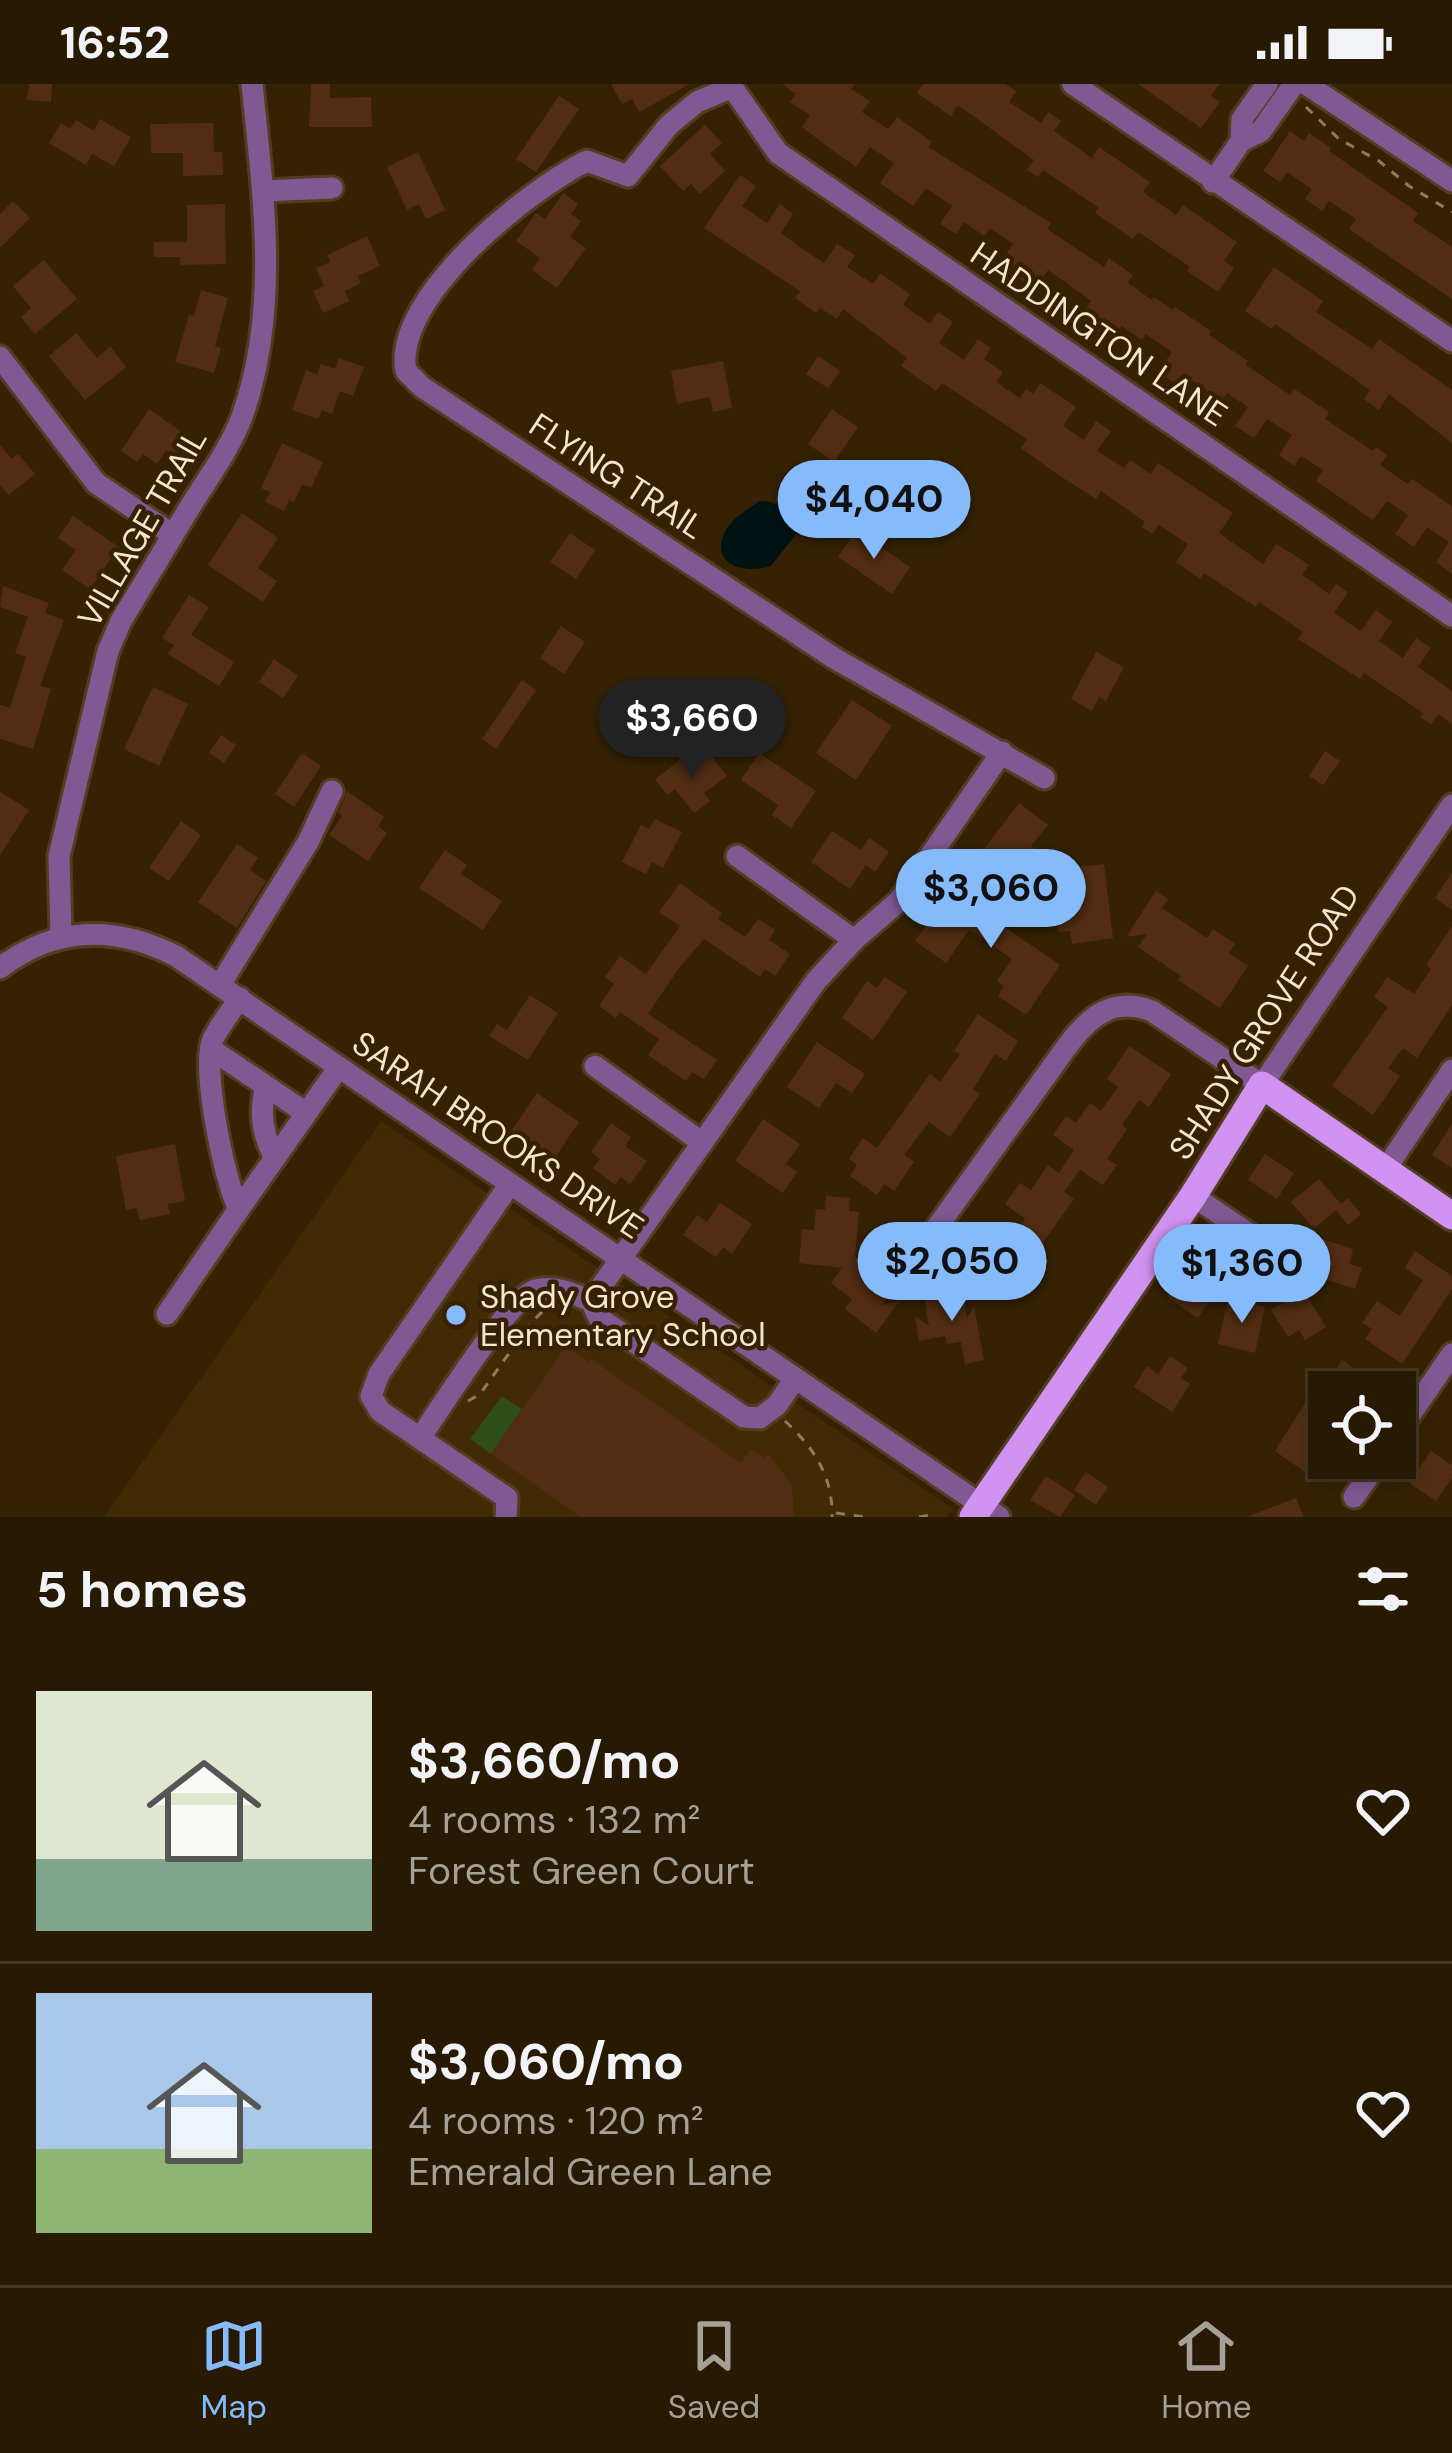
<!DOCTYPE html>
<html lang="en">
<head>
<meta charset="utf-8">
<style>
	body { margin:0; font-family:"DM Sans",sans-serif; background:#342711; color:#f1f3f6; height:100vh; display:flex; flex-direction:column; font-size:45px; white-space:nowrap }
	* { box-sizing:border-box; margin:0 }
	p { font-size:39px; color:#a5a199 }
	.icon { flex:none; width:66px; height:66px; fill:none; stroke:currentColor; stroke-width:2; stroke-linecap:round; stroke-linejoin:round }
	.map { position:relative; height:1433px; overflow:hidden }
	.side { display:flex; flex-direction:column; background:#281a02; flex:1 }
	.side>* { flex:none }
	.buttons { position:absolute; left:1308px; top:1287px; display:grid; gap:24px }
	.buttons a { display:grid; place-items:center; width:108px; height:108px; border-radius:0px; background:#281a02; box-shadow:0 6px 18px #0003,0 0 0 3px #443824; font-size:60px }
	.price { position:absolute; translate:-50% -102px; padding:0 27px; border-radius:42px; background:#86bbfb; color:#111; font-size:39px; line-height:78px; filter:drop-shadow(0 3px 6px #0008) }
	.price::after { content:''; position:absolute; left:50%; top:72px; width:36px; height:27px; margin-left:-18px; background:inherit; clip-path:polygon(0 0,100% 0,50% 100%) }
	.price.selected { background:#222; color:#fff }
	ul { padding:0; list-style:none }
	li { display:flex; align-items:center; gap:36px; height:300px; padding:0 36px }
	li+li { border-top:3px solid #443824 }
	li span { display:grid; place-items:center; flex:none; width:336px; height:240px; border-radius:0px; color:#555 }
	li>.icon { margin-inline-start:auto }
	span .icon { width:144px; height:144px; fill:#fffc; stroke-width:1 }
	li b { font-size:51px }
	h2 { display:flex; justify-content:space-between; align-items:center; height:144px; padding:0 36px; font-size:51px }
	.status { display:flex; justify-content:space-between; align-items:center; height:84px; padding:0 60px; background:#281a02; direction:ltr }
	.status svg { height:33px; fill:currentColor }
	.dock { display:flex; justify-content:space-around; align-items:center; height:168px; border-top:3px solid #443824; background:#281a02; font-size:33px; color:#a5a199 }
	.dock a { display:grid; justify-items:center; gap:6px }
	.dock .selected { color:#86bbfb }
	.map>svg:first-child { display:block }
	.built { fill:#422a04 }
	.green { fill:#2e4e15 }
	.water { fill:#001313 }
	.building { fill:#522d13 }
	.lines { fill:none; stroke-linecap:round; stroke-linejoin:round }
	.minor-casing { stroke:#513d20; stroke-width:27 }
	.major-casing { stroke:#513d20; stroke-width:33 }
	.path { stroke:#8e7b61; stroke-width:3; stroke-dasharray:9 9; stroke-linecap:butt }
	.minor { stroke:#805993; stroke-width:21 }
	.major { stroke:#d292f2; stroke-width:27 }
	.poi-dot { fill:#86bbfb; stroke:#362203; stroke-width:4.5 }
	.labels { text-anchor:middle; dominant-baseline:central; stroke-width:9; stroke-linejoin:round; paint-order:stroke }
	.street-label { font-size:33px; fill:#f6e5d0; stroke:#362203 }
	.poi-label { font-size:33px; fill:#f6e5d0; stroke:#362203; text-anchor:start }
</style>
</head>
<body>
<div class="status"><b>16:52</b><svg viewBox="0 0 49 12"><path d="M0 12V9h3v3zM5 12V6h3v6zM10 12V3h3v9zM15 12V0h3v12zM26 1h20v11H26zM47 4h2v5h-2z"/></svg></div>
<div class="map">
<svg width="1452" height="1433" viewBox="0 0 1452 1433">
	<rect width="100%" height="100%" fill="#362203"/>
	<polygon class="built" points="381,1037 953,1425 947,1433 104,1433"/>
	<polygon class="green" points="502,1312 522,1325 491,1370 470,1355"/>
	<path class="water" d="M759 417C778 416 794 430 797 449L771 482C742 491 707 480 727 444 734 433 749 425 759 417Z"/>
	<g class="building">
		<polygon points="29,0 52,0 51,18 27,16"/>
		<polygon points="311,0 330,0 330,14 371,13 372,43 309,43"/>
		<polygon points="611,0 690,0 639,28 632,15 622,20"/>
		<polygon points="782,0 855,0 851,5 870,17 862,28 888,45 897,33 932,58 928,63 1051,139 1047,145 1104,183 1109,174 1133,191 1128,199 1152,216 1154,213 1173,226 1175,223 1211,247 1209,251 1248,277 1246,281 1290,311 1294,305 1329,328 1325,335 1373,367 1376,363 1387,371 1380,381 1408,400 1412,395 1452,422 1452,490 1436,478 1449,458 1427,443 1414,463 1395,450 1408,431 1387,417 1373,436 1316,397 1323,386 1301,372 1294,382 1279,371 1292,351 1267,335 1254,354 1235,342 1248,323 1227,309 1214,328 1199,318 1207,306 1182,290 1176,300 1158,288 1172,268 1146,250 1142,256 1122,242 1111,257 1078,235 1091,217 1072,203 1048,186 1035,205 999,181 1013,160 990,144 984,152 964,138 956,150 940,140 952,122 926,104 913,122 880,99 894,79 870,63 856,83 836,69 802,43 810,31 790,18 796,10"/>
		<polygon points="923,0 1005,0 1016,7 1009,18 1041,39 1048,28 1061,37 1054,47 1092,74 1099,63 1150,98 1143,108 1176,131 1183,121 1237,158 1224,177 1234,184 1218,208 1187,187 1190,183 1138,148 1133,155 1095,129 1099,124 1043,86 1038,93 1027,86 1034,76 958,21 951,32 917,9"/>
		<polygon points="1138,0 1219,0 1211,12 1220,18 1201,44"/>
		<polygon points="559,12 579,25 536,88 516,75"/>
		<polygon points="100,35 131,53 114,82 92,70 86,81 49,59 61,39 70,45 76,36 94,47"/>
		<polygon points="213,39 214,68 222,68 223,91 183,92 183,69 151,69 150,40"/>
		<polygon points="705,41 722,59 710,70 725,87 700,110 691,100 683,107 660,82"/>
		<polygon points="1290,47 1304,57 1309,49 1331,64 1329,67 1418,129 1413,137 1452,163 1452,215 1349,145 1356,135 1329,117 1322,127 1305,115 1312,105 1287,88 1280,98 1263,87"/>
		<polygon points="418,68 445,126 426,135 419,120 407,126 387,83"/>
		<polygon points="740,91 756,102 742,122 767,139 780,120 793,130 781,149 801,164 824,179 837,160 855,171 847,183 873,200 880,190 893,198 910,210 903,221 930,240 938,228 953,238 939,259 964,276 978,255 991,264 984,275 1003,288 996,298 1020,314 1026,305 1033,310 1040,299 1076,323 1063,342 1084,356 1096,337 1111,347 1097,367 1124,384 1130,376 1151,390 1158,379 1233,429 1219,449 1263,480 1276,460 1296,472 1309,481 1302,491 1329,510 1336,500 1348,508 1334,529 1361,547 1376,526 1392,538 1379,557 1403,574 1416,554 1431,564 1418,583 1452,607 1452,640 1438,630 1431,640 1420,633 1423,629 1364,589 1360,595 1298,555 1303,548 1259,518 1256,523 1204,489 1200,495 1176,478 1188,460 1159,441 1152,450 1142,443 1145,438 1101,407 1096,415 1060,392 1021,364 1027,355 942,299 936,307 901,282 907,274 843,225 837,235 820,224 816,229 795,214 800,207 704,144"/>
		<polygon points="563,109 578,120 571,130 581,137 570,153 586,164 557,204 532,186 540,174 516,157 536,129 545,135"/>
		<polygon points="13,117 30,134 0,164 0,130"/>
		<polygon points="225,120 226,180 180,181 180,173 154,173 154,158 187,158 187,121"/>
		<polygon points="367,152 380,182 358,192 361,199 345,207 349,217 323,229 313,207 324,202 316,184 330,178 327,171"/>
		<polygon points="44,176 77,215 35,250 21,233 31,224 13,202"/>
		<polygon points="1274,183 1323,217 1316,228 1372,265 1379,255 1452,306 1452,359 1389,310 1379,326 1364,315 1370,306 1275,240 1272,245 1245,227"/>
		<polygon points="201,206 228,214 215,262 221,264 214,289 175,278 189,231 194,232"/>
		<polygon points="76,249 97,274 110,262 126,283 85,316 49,272"/>
		<polygon points="818,272 840,287 828,304 806,290"/>
		<polygon points="339,274 364,283 353,312 340,307 332,330 322,326 318,335 292,326 306,286 317,290 321,280 335,285"/>
		<polygon points="723,277 732,324 713,328 710,313 677,320 671,287"/>
		<polygon points="149,325 189,353 176,373 166,366 157,380 143,370 137,378 121,367"/>
		<polygon points="832,325 858,343 834,378 808,360"/>
		<polygon points="282,359 323,378 311,404 302,400 294,418 289,416 284,427 265,418 270,408 261,404"/>
		<polygon points="0,361 12,375 18,370 35,390 9,411 0,401"/>
		<polygon points="242,429 278,454 258,484 277,497 263,518 208,481"/>
		<polygon points="73,432 119,463 90,505 62,486 76,466 58,454"/>
		<polygon points="856,446 910,483 892,510 838,473"/>
		<polygon points="570,449 595,466 576,495 550,478"/>
		<polygon points="3,502 49,519 45,529 64,536 40,602 51,605 33,665 0,655 0,621 10,624 26,573 15,569 28,533 0,523"/>
		<polygon points="189,511 209,523 191,551 234,578 219,602 168,570 174,561 162,554"/>
		<polygon points="561,542 585,558 564,590 540,574"/>
		<polygon points="1096,568 1124,583 1106,617 1099,613 1092,627 1071,615"/>
		<polygon points="274,575 298,592 283,614 259,598"/>
		<polygon points="522,596 536,606 496,665 482,655"/>
		<polygon points="153,603 188,620 159,682 124,665"/>
		<polygon points="852,616 892,642 856,696 816,669"/>
		<polygon points="221,651 236,661 224,679 209,669"/>
		<polygon points="1325,667 1340,677 1323,701 1309,692"/>
		<polygon points="302,669 321,682 294,723 275,710"/>
		<polygon points="759,669 816,707 791,744 772,731 778,721 741,696"/>
		<polygon points="710,670 727,692 704,709 710,717 694,729 675,705 667,711 655,695 684,673 692,684"/>
		<polygon points="347,707 384,733 378,742 387,749 368,777 329,751 342,732 338,729"/>
		<polygon points="0,708 29,726 0,771"/>
		<polygon points="1019,719 1048,741 1031,762 1049,775 1028,803 981,769"/>
		<polygon points="655,735 682,748 663,784 652,778 646,790 622,778 641,741 649,745"/>
		<polygon points="181,737 201,751 169,797 149,784"/>
		<polygon points="832,747 861,766 869,754 889,768 875,788 866,781 850,805 811,778"/>
		<polygon points="237,760 258,774 250,786 266,797 237,844 198,818"/>
		<polygon points="445,766 467,781 461,790 502,817 483,846 419,804"/>
		<polygon points="1104,780 1113,854 1072,860 1070,847 1058,848 1055,825 1084,821 1079,783"/>
		<polygon points="1452,788 1452,826 1435,814"/>
		<polygon points="680,799 722,829 718,835 745,853 758,835 775,846 769,856 790,870 775,892 765,885 760,893 704,855 679,884 648,930 717,976 704,995 692,988 686,997 648,971 659,955 620,928 616,934 599,922 614,900 605,893 620,872 646,890 680,842 659,828"/>
		<polygon points="1156,807 1168,815 1162,824 1207,854 1213,845 1235,860 1229,869 1248,882 1220,924 1178,896 1181,892 1138,863 1147,850 1126,853"/>
		<polygon points="961,813 1060,881 1026,931 998,912 1004,902 997,897 1012,875 981,853 969,846 946,879 915,857 944,816 954,823"/>
		<polygon points="1452,842 1452,921 1417,974 1403,964 1388,984 1400,992 1373,1031 1332,1002 1388,923 1374,913 1387,893 1414,910 1431,885 1426,881"/>
		<polygon points="885,893 907,908 873,956 842,934 867,897 877,904"/>
		<polygon points="530,911 558,929 528,976 489,952 497,940 507,946"/>
		<polygon points="978,930 1018,957 1006,977 995,970 973,1005 980,1010 950,1053 929,1038 904,1071 914,1078 894,1107 884,1100 877,1111 850,1092 857,1081 849,1075 863,1054 877,1064 930,990 940,998 960,970 954,967"/>
		<polygon points="817,958 865,990 852,1009 836,999 819,1024 787,1003"/>
		<polygon points="1129,962 1171,990 1149,1023 1139,1016 1122,1041 1127,1045 1107,1075 1117,1081 1103,1101 1080,1086 1064,1108 1074,1115 1036,1168 1048,1177 1025,1210 1015,1204 1007,1214 989,1202 995,1192 982,1184 994,1166 1001,1171 1025,1135 1005,1120 1020,1099 1031,1106 1048,1081 1059,1089 1074,1066 1053,1051 1066,1032 1076,1039 1090,1019 1101,1027 1118,1003 1107,995"/>
		<polygon points="537,1009 579,1038 552,1078 510,1049"/>
		<polygon points="763,1035 800,1060 786,1080 797,1088 783,1109 735,1077"/>
		<polygon points="611,1039 631,1053 625,1062 647,1077 630,1100 621,1093 615,1101 593,1084 600,1075 591,1068"/>
		<polygon points="1452,1040 1452,1084 1432,1071"/>
		<polygon points="175,1060 185,1117 168,1120 170,1130 140,1136 137,1124 126,1126 116,1072"/>
		<polygon points="1265,1070 1294,1089 1277,1115 1248,1096"/>
		<polygon points="1319,1095 1341,1120 1348,1114 1361,1130 1348,1141 1336,1126 1314,1145 1291,1118"/>
		<polygon points="826,1112 850,1114 849,1127 859,1128 855,1172 896,1202 882,1221 899,1218 876,1249 845,1225 852,1215 831,1199 842,1184 799,1179 802,1145 814,1146 816,1125 825,1126"/>
		<polygon points="720,1119 752,1140 732,1170 723,1163 716,1173 683,1151 697,1131 707,1138"/>
		<polygon points="1319,1154 1353,1165 1349,1180 1362,1184 1355,1205 1308,1190"/>
		<polygon points="1415,1167 1452,1192 1452,1205 1402,1280 1365,1255 1372,1245 1362,1239 1377,1217 1400,1232 1423,1196 1405,1184"/>
		<polygon points="1190,1180 1220,1200 1198,1234 1167,1213"/>
		<polygon points="962,1206 967,1234 974,1223 984,1276 965,1280 961,1258 947,1260 945,1252 919,1257 915,1232 929,1242 924,1213"/>
		<polygon points="1303,1206 1326,1243 1305,1256 1299,1246 1288,1253 1271,1226"/>
		<polygon points="1228,1215 1265,1223 1255,1269 1218,1260"/>
		<polygon points="566,1262 589,1278 591,1275 741,1379 751,1365 764,1374 768,1369 792,1401 794,1433 581,1433 491,1370"/>
		<polygon points="1170,1272 1188,1284 1181,1294 1190,1300 1172,1328 1134,1303 1147,1282 1158,1290"/>
		<polygon points="1342,1276 1390,1308 1336,1308 1340,1302 1330,1295"/>
		<polygon points="1305,1319 1319,1329 1307,1346 1326,1360 1305,1388 1275,1367"/>
		<polygon points="1431,1367 1452,1381 1452,1394 1436,1417 1409,1399"/>
		<polygon points="1086,1388 1108,1403 1096,1421 1074,1406"/>
		<polygon points="1046,1392 1075,1411 1060,1433 1030,1416"/>
		<polygon points="1296,1414 1304,1433 1249,1433 1249,1432"/>
	</g>
	<g class="lines">
		<defs>
			<g id="minor">
				<polyline points="730,0 778,69 1452,532"/>
				<polyline points="1073,0 1452,257"/>
				<polyline points="1306,0 1452,97"/>
				<path d="M732 3 697 18 669 41 628 92 587 77C529 105 392 214 406 287L422 303 834 574 1044 694"/>
				<polyline points="1241,57 1242,35 1267,0"/>
				<polyline points="1213,98 1241,57 1261,47 1294,0"/>
				<polyline points="263,107 332,104"/>
				<polyline points="0,273 96,399 173,451"/>
				<polyline points="737,772 854,856"/>
				<path d="M61 851 59 772 108 567 121 537C145 498 169 458 193 418 211 390 232 361 243 330 280 223 263 110 252 0"/>
				<path d="M0 884C55 842 115 841 176 872L999 1433"/>
				<polyline points="220,901 308,758 332,707"/>
				<path d="M240 914C231 927 220 941 213 955 201 982 224 1097 239 1125L339 983"/>
				<polyline points="211,965 306,1029"/>
				<polyline points="595,982 700,1057"/>
				<path d="M266 1002C259 1027 262 1051 275 1074"/>
				<polyline points="1385,1086 1452,986"/>
				<polyline points="1193,1112 1258,1156"/>
				<path d="M935 1146 1068 961C1090 932 1114 912 1152 927L1262 1001 1452 721"/>
				<polyline points="167,1230 239,1125"/>
				<polyline points="795,1295 777,1321 760,1334 744,1333 599,1234 591,1217 816,897 854,856 899,817 1002,668"/>
				<polyline points="1395,1353 1452,1270"/>
				<path d="M420 1354C439 1327 510 1212 536 1206 555 1201 574 1210 591 1217"/>
				<polyline points="1354,1413 1381,1374"/>
				<polyline points="506,1433 507,1414 380,1327 371,1312 379,1290 510,1100"/>
			</g>
			<polyline id="major" points="973,1433 1193,1112 1262,1001 1452,1132"/>
		</defs>
		<use href="#minor" class="minor-casing"/>
		<use href="#major" class="major-casing"/>
		<g class="path">
			<polyline points="1306,23 1339,55 1379,77 1409,102 1452,128"/>
			<polyline points="468,1317 480,1310 530,1240 546,1224"/>
			<path d="M785 1337C814 1364 833 1392 832 1433"/>
			<polyline points="836,1429 864,1433"/>
			<polyline points="919,1433 930,1431"/>
		</g>
		<use href="#minor" class="minor"/>
		<use href="#major" class="major"/>
	</g>
	<circle class="poi-dot" cx="456" cy="1231" r="12"/>
	<g class="labels">
		<g class="street-label">
			<text transform="translate(1099 250) rotate(34)">HADDINGTON LANE</text>
			<text transform="translate(617 392) rotate(33)">FLYING TRAIL</text>
			<text transform="translate(142 444) rotate(-60)">VILLAGE TRAIL</text>
			<text transform="translate(1264 938) rotate(-57)">SHADY GROVE ROAD</text>
			<text transform="translate(498 1051) rotate(34)">SARAH BROOKS DRIVE</text>
		</g>
		<g class="poi-label">
			<text x="480" y="1212">Shady Grove<tspan x="480" dy="38">Elementary School</tspan></text>
		</g>
	</g>
</svg>
<div class="buttons">
<a><svg class="icon" aria-label="locate" viewBox="0 0 24 24"><circle cx="12" cy="12" r="6"/><path d="M12 2v4M12 18v4M2 12h4M18 12h4"/></svg></a>
</div>
<b class="price" style="left:874px;top:478px">$4,040</b>
<b class="price selected" style="left:692px;top:697px">$3,660</b>
<b class="price" style="left:991px;top:867px">$3,060</b>
<b class="price" style="left:952px;top:1240px">$2,050</b>
<b class="price" style="left:1242px;top:1242px">$1,360</b>
</div>
<section class="side">
<h2>5 homes<svg class="icon" aria-label="filters" viewBox="0 0 24 24"><path d="M4 7h16M4 17h16"/><circle cx="9" cy="7" r="2"/><circle cx="15" cy="17" r="2"/></svg></h2>
<ul>
<li><span style="background:linear-gradient(#dfe7d0 70%,#7fa58c 0)"><svg class="icon" aria-label="home" viewBox="0 0 24 24"><path d="M3 11l9-7 9 7M6 9v11h12V9"/></svg></span><div><b>$3,660/mo</b><p>4 rooms · 132 m²</p><p>Forest Green Court</p></div><svg class="icon" aria-label="heart" viewBox="0 0 24 24"><path d="M12 20l-8-8c-3-5 5-10 8-4 3-6 11-1 8 4z"/></svg></li>
<li><span style="background:linear-gradient(#a9c7e8 65%,#8fb573 0)"><svg class="icon" aria-label="home" viewBox="0 0 24 24"><path d="M3 11l9-7 9 7M6 9v11h12V9"/></svg></span><div><b>$3,060/mo</b><p>4 rooms · 120 m²</p><p>Emerald Green Lane</p></div><svg class="icon" aria-label="heart" viewBox="0 0 24 24"><path d="M12 20l-8-8c-3-5 5-10 8-4 3-6 11-1 8 4z"/></svg></li>
</ul>
</section>
<nav class="dock">
<a class="selected"><svg class="icon" aria-label="map" viewBox="0 0 24 24"><path d="M3 6l6-2 6 2 6-2v14l-6 2-6-2-6 2zM9 4v14M15 6v14"/></svg>Map</a>
<a><svg class="icon" aria-label="saved" viewBox="0 0 24 24"><path d="M7 4h10v16l-5-4-5 4z"/></svg>Saved</a>
<a><svg class="icon" aria-label="home" viewBox="0 0 24 24"><path d="M3 11l9-7 9 7M6 9v11h12V9"/></svg>Home</a>
</nav>
</body>
</html>
